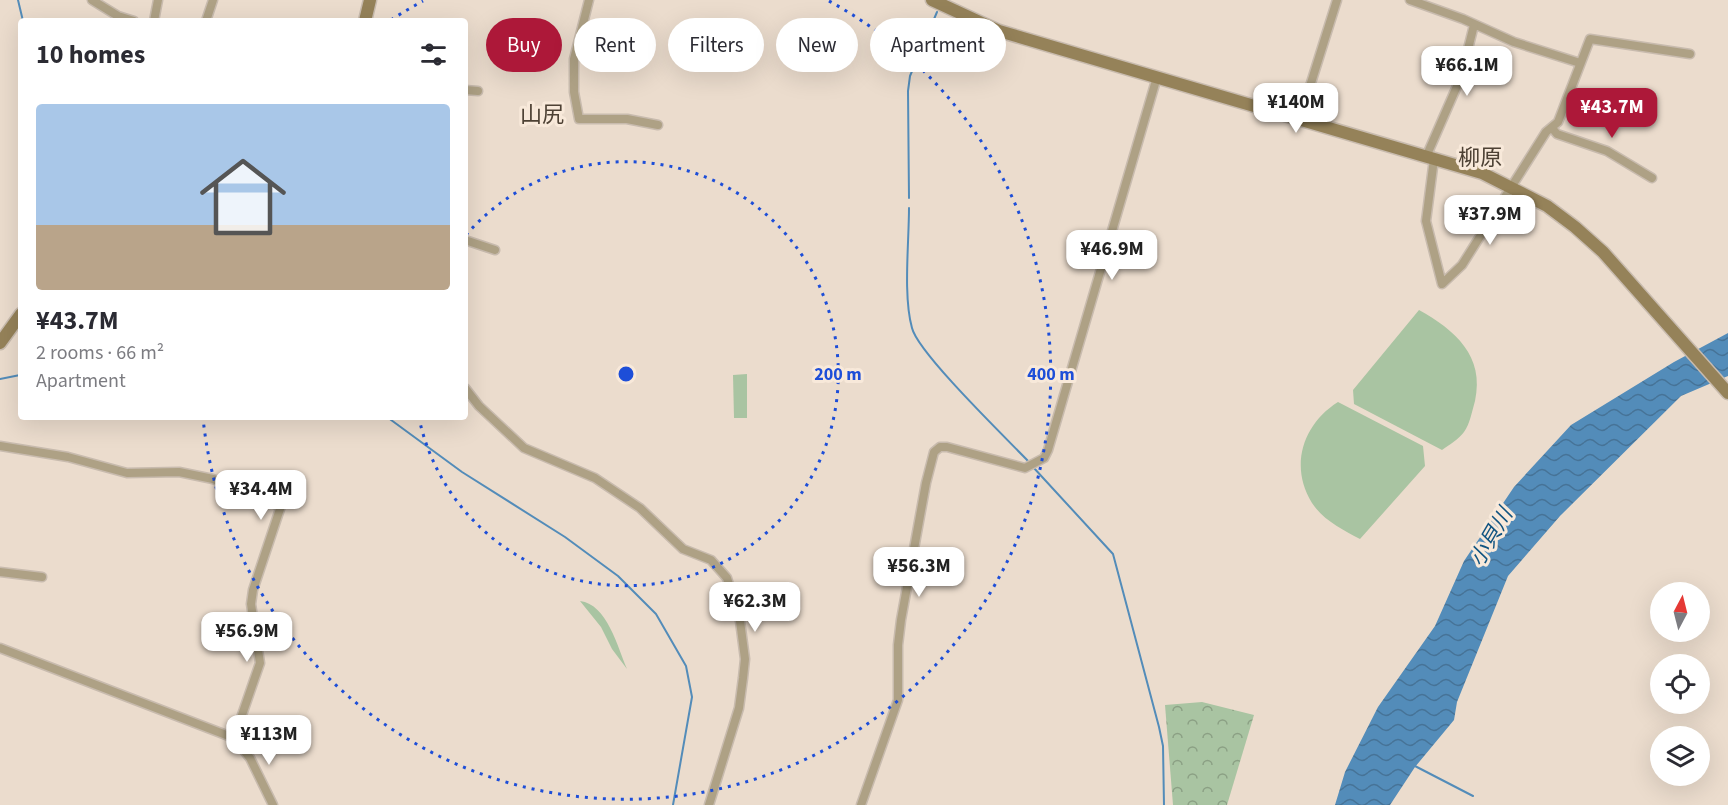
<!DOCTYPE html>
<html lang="en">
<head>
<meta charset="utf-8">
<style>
	body { margin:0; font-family:"Source Sans 3","Noto Sans JP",sans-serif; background:#f2f2f3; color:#2b2b33; height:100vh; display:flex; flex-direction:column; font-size:22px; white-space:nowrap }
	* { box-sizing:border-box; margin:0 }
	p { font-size:20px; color:#7c7c81 }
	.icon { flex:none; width:33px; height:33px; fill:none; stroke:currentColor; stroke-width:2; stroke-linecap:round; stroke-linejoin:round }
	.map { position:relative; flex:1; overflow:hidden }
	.details { position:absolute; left:18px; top:18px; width:450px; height:402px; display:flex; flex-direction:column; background:#fff; border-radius:6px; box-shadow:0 6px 24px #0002 }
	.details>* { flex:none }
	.banner { position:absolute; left:486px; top:18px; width:570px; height:54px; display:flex; gap:12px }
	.needle { width:39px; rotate:7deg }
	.tools { position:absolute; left:1650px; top:582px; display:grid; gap:12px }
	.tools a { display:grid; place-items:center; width:60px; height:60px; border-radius:50%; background:#fff; box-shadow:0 6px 24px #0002; font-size:30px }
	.price { position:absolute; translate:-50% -51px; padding:0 14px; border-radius:12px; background:#fff; color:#222; font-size:20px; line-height:39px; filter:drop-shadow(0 2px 3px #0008) }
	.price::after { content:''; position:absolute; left:50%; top:36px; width:18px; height:14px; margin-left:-9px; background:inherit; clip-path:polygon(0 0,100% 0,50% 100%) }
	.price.selected { background:#ad1839; color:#fff }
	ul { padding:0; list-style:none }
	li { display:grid; align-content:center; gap:12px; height:318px; padding:0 18px }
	li span { display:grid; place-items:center; height:186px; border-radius:6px; color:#555 }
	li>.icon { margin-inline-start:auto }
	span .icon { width:108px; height:108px; fill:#fffc; stroke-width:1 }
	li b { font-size:26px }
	h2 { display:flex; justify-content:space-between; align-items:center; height:72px; padding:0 18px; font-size:26px }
	.pill { padding:0 21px; border-radius:27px; background:#fff; box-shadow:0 6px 24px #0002; font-size:21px; line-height:54px }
	.pill.selected { background:#ad1839; color:#fff }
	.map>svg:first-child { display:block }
	.green { fill:#a9c4a2 }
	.forest { fill:url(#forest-crowns) }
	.water { fill:url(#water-waves) }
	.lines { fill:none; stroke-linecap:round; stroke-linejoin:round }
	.stream { stroke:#538cb9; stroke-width:2 }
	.street-casing { stroke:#c8bbae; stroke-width:11 }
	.secondary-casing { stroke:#c8bbae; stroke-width:15 }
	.street { stroke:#aea185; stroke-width:8 }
	.secondary { stroke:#958259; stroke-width:12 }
	.ring { fill:none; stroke:#1d4ed8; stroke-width:3; stroke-dasharray:3 6 }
	.labels { text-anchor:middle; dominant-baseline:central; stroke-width:6; stroke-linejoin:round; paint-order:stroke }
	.water-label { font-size:21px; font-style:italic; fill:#115481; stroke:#f8e9da }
	.quarter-label { font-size:22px; fill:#4d4134; stroke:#f8e9da }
	.centre { fill:#1d4ed8; stroke:#f8e9da; stroke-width:3 }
	.ring-label { font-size:18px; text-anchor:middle; font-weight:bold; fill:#1d4ed8; stroke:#f8e9da; stroke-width:6; stroke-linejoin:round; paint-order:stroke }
</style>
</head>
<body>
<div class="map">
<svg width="1728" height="805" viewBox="0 0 1728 805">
	<defs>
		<pattern id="forest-crowns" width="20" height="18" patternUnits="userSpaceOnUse" patternTransform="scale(1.5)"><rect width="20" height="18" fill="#a9c4a2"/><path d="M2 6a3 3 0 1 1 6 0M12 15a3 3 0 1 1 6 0" fill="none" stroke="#8ba084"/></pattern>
		<pattern id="water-waves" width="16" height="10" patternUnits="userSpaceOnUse" patternTransform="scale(1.5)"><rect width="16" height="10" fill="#538cb9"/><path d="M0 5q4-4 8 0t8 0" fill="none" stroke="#467397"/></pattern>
	</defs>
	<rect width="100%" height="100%" fill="#ebdccd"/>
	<g class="green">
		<path d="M1419 310C1455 330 1485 356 1475 401 1472 411 1470 424 1464 432 1459 439 1449 445 1442 450L1354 404 1353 390Z"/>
		<polygon points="747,374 747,418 734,418 733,375"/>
		<path d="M1338 402 1423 446 1425 466 1360 539C1343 530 1323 520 1312 503 1289 466 1303 424 1338 402Z"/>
		<path d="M580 601C607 604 618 648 627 669L612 649 601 627Z"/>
	</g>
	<polygon class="forest" points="1202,702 1254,715 1227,805 1173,805 1165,705"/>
	<polygon class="water" points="1728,333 1728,376 1681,396 1560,516 1508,576 1457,702 1454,720 1415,767 1390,805 1335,805 1345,772 1378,707 1435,626 1464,561 1514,487 1571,425 1674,362"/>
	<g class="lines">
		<g class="stream">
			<polyline points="18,0 23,21"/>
			<polyline points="909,198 908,91 910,76 937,12"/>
			<path d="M909 208C909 243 903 296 912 328 918 353 1007 439 1030 463"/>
			<polyline points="0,379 20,375"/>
			<polyline points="387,417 462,472 565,537 618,576 656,614 686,666 692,697 673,805"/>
			<polyline points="1033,467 1113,554 1159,727 1163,746 1164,805"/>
			<polyline points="1413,765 1473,796"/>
		</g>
		<defs>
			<g id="street">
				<polyline points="92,0 118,16 134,21"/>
				<polyline points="589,0 574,59 574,92 579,119 627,119 658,125"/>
				<polyline points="1410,0 1463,19 1514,42 1580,63"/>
				<polyline points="154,21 158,0"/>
				<polyline points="206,21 213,0"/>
				<polyline points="465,90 478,91"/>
				<polyline points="1297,119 1311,83 1337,0"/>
				<polyline points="1552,128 1557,134 1607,151 1652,178"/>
				<polyline points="1426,157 1461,77 1474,25"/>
				<polyline points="1434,159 1426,221 1442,284 1462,265 1546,132 1558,122 1590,39 1690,54"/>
				<polyline points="465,240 495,250"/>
				<polyline points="465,388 479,406 524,448 595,478 640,508 683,549 711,560 727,578 740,621 745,659 743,678 739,708 709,805"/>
				<polyline points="0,446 68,457 127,473 179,472 213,479 279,506"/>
				<polyline points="0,572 42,577"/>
				<polyline points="0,648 234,738 250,758 273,805"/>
				<polyline points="234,738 260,663 251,604 253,590 290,479"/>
				<polyline points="861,805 898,700 898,645 901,620 926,483 934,452 940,447 947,447 1025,468 1044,458 1048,450 1157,77"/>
			</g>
			<g id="secondary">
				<polyline points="932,0 999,31 1482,173 1547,206 1575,227 1603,252 1728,393"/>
				<polyline points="365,21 370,0"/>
				<polyline points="0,343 21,314"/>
			</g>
		</defs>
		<use href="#street" class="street-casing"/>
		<use href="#secondary" class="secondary-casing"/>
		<use href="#street" class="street"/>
		<use href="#secondary" class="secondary"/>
	</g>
	<g class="ring">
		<path d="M466 235A212 212 0 1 1 419 418"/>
		<path d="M391 20A425 425 0 0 1 423 1M829 1A425 425 0 1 1 203 418"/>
	</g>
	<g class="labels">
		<g class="water-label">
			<text transform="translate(1491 537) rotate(-60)">小貝川</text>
		</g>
		<g class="quarter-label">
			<text x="542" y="115">山尻</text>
			<text x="1480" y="158">柳原</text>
		</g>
	</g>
	<circle cx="626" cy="374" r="9" class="centre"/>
	<g class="ring-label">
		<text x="838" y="380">200 m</text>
		<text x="1051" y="380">400 m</text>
	</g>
</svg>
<div class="tools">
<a><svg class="needle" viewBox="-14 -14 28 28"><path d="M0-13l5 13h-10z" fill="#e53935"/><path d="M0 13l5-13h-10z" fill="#7c7c81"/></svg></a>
<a><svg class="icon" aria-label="locate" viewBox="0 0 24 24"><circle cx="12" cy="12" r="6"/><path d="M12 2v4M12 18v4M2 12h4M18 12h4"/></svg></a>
<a><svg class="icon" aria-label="layers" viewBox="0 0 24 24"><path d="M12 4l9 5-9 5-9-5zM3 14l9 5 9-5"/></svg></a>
</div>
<b class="price" style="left:1467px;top:97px">¥66.1M</b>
<b class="price" style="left:1296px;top:134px">¥140M</b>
<b class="price selected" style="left:1612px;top:139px">¥43.7M</b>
<b class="price" style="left:1490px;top:246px">¥37.9M</b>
<b class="price" style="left:1112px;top:281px">¥46.9M</b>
<b class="price" style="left:261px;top:521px">¥34.4M</b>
<b class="price" style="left:919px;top:598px">¥56.3M</b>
<b class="price" style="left:755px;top:633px">¥62.3M</b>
<b class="price" style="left:247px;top:663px">¥56.9M</b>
<b class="price" style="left:269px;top:766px">¥113M</b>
<div class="banner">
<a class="pill selected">Buy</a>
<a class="pill">Rent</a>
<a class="pill">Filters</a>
<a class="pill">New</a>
<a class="pill">Apartment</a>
</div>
<section class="details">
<h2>10 homes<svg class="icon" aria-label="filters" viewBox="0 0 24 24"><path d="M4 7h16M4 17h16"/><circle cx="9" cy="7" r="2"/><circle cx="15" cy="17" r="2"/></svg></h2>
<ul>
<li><span style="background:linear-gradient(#a9c7e8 65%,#b9a48a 0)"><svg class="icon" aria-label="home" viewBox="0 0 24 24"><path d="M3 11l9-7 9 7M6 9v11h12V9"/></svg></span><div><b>¥43.7M</b><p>2 rooms · 66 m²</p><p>Apartment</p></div></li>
</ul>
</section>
</div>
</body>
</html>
